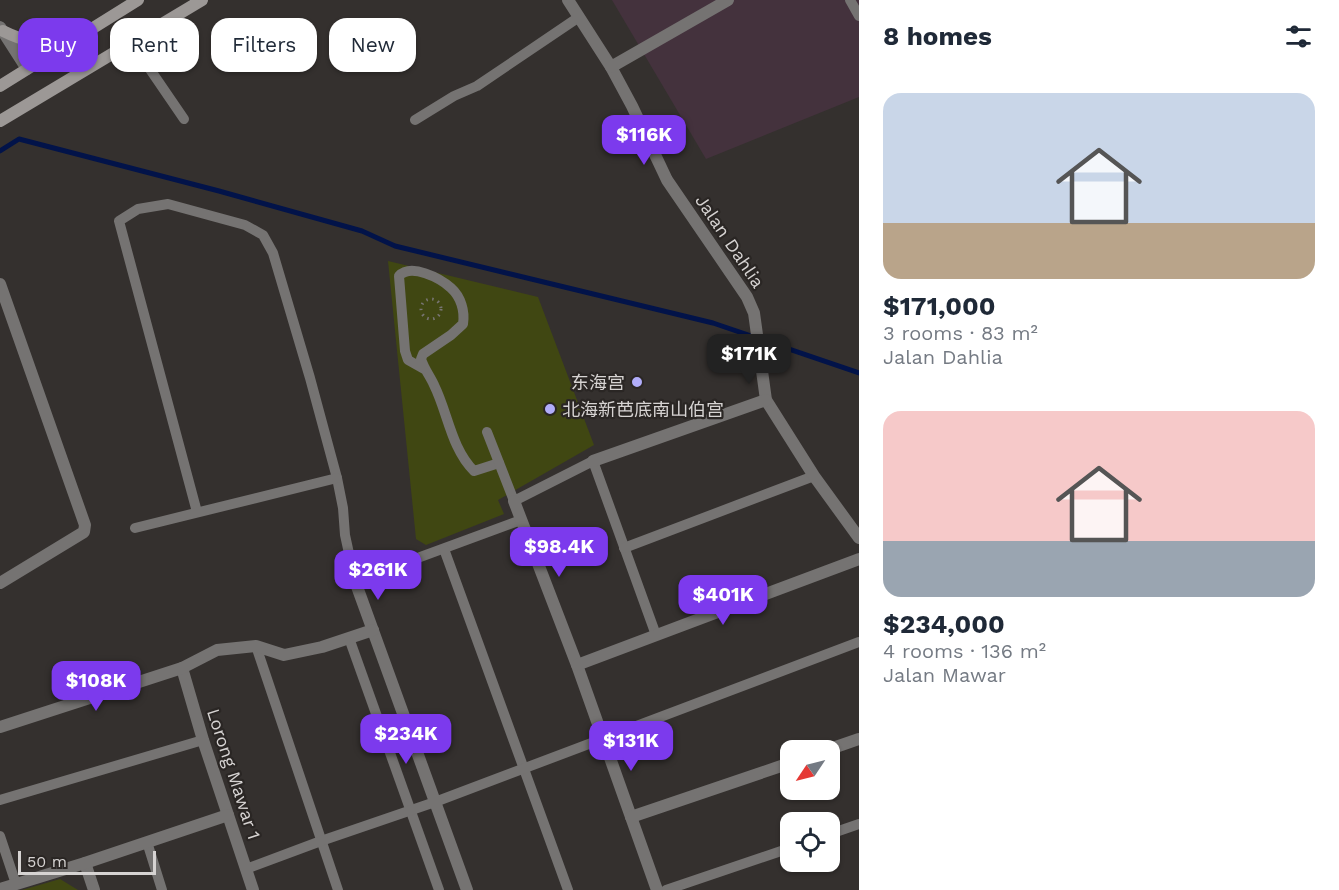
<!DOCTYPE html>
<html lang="en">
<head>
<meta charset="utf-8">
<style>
	body { margin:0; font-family:"Work Sans","Noto Sans SC",sans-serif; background:#f6f6f7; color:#1f2937; height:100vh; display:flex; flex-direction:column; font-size:22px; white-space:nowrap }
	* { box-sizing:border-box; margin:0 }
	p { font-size:20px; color:#747a83 }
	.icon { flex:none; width:33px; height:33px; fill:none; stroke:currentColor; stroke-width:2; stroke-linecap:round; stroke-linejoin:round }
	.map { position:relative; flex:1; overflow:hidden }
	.drawer { display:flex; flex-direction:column; background:#fff; width:480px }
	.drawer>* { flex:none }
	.hud { position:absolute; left:18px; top:18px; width:570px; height:54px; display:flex; gap:12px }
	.needle { width:39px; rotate:235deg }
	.buttons { position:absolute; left:780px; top:740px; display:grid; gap:12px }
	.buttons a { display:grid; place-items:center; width:60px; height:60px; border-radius:12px; background:#fff; box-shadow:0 2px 4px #0004; font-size:30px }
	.scale { position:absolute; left:18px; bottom:15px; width:138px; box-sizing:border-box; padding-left:6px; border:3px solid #d6d3d2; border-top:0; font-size:16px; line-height:21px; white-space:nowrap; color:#d6d3d2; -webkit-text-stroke:4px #2a2624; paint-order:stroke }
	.price { position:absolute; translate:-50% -51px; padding:0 14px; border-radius:12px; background:#7c3aed; color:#fff; font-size:20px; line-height:39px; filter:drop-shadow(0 2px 3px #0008) }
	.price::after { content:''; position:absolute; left:50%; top:36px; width:18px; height:14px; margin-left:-9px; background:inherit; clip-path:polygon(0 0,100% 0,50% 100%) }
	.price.selected { background:#222; color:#fff }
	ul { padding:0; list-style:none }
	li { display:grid; align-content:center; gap:12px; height:318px; padding:0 24px }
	li span { display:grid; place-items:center; height:186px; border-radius:18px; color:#555 }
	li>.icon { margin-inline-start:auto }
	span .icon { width:108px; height:108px; fill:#fffc; stroke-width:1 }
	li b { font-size:26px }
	h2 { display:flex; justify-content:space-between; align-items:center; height:72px; padding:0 24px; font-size:26px }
	.tag { padding:0 21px; border-radius:18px; background:#fff; box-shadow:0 2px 4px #0004; font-size:21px; line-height:54px }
	.tag.selected { background:#7c3aed; color:#fff }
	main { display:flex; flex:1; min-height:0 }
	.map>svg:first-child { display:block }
	.industrial { fill:#44323d }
	.green { fill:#404712 }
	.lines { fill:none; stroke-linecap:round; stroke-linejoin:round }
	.stream { stroke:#021349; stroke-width:5 }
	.path { stroke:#787573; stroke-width:3; stroke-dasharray:1.5 4.5; stroke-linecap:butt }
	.lane { stroke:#757372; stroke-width:10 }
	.street { stroke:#757372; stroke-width:12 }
	.secondary { stroke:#9c9896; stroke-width:12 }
	.poi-dot { fill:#b1adfa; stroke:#2a2624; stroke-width:2 }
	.labels { text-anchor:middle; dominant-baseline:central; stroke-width:4.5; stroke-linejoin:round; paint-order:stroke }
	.street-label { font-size:18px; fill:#d6d3d2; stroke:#2a2624 }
	.poi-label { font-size:18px; fill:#d6d3d2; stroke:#2a2624; text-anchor:end }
</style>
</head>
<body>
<main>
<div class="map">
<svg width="859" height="890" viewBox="0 0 859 890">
	<rect width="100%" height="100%" fill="#34302e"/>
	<polygon class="industrial" points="612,0 859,0 859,97 706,159"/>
	<g class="green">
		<polygon points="388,261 538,297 594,445 498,500 504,514 426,545 416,539"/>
		<polygon points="60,879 78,890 22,890"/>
	</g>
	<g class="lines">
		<polyline class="stream" points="0,151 19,139 219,191 362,231 395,246 713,323 859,373"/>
		<circle class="path" cx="431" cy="309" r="10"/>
		<g class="lane">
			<polyline points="850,0 859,16"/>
			<polyline points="132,43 184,119"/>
			<polyline points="415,120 454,96 477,86 579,17"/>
			<path d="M424 369 408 360 405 351 399 276C411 263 440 278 451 288 461 297 465 311 463 324L451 335 423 354 421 359C424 369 430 376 434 385 448 413 451 448 474 471L499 463"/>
			<polyline points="487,432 514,501 593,461 656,635"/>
			<polyline points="197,512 119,221 138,209 168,204 245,225 263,235 273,253 310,378 337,478 343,508 345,535 355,581 521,520"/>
			<polyline points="135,528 337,478"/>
			<polyline points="624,548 814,476"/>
			<polyline points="444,549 568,890"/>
			<polyline points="349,638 439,890"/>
			<polyline points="256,646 338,890"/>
			<polyline points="0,800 203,740"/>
			<polyline points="830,834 859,824"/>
			<polyline points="0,836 16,884"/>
			<polyline points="147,842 162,890"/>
			<polyline points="246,869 321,841 435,802 859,642"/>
			<polyline points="666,890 790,848"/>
		</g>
		<g class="street">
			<polyline points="568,0 611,67 632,106 667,180 747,297 754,313 766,400 814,476 859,538"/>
			<polyline points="0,27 27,69"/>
			<polyline points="611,67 728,0"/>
			<polyline points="0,284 85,525 84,532 0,583"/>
			<polyline points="593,461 766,400"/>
			<polyline points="514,501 577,665 657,890"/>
			<polyline points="355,581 467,890"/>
			<polyline points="577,665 859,559"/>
			<polyline points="182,668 203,740 253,890"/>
			<polyline points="0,727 182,668 217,650 256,646 284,655 322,647 373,630"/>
			<polyline points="827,750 859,739"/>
			<polyline points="631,817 790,763"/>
			<polyline points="85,863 94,890"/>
			<polyline points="0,889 85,863 228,815"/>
		</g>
		<g class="secondary">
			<path d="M3 31C27 43 40 44 67 41"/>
			<polyline points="0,86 138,0"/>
			<polyline points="0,121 202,0"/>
		</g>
	</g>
	<g class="poi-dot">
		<circle cx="637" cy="382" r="6"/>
		<circle cx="550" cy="409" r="6"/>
	</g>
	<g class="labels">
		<g class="street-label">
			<text transform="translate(730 241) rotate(56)">Jalan Dahlia</text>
			<text transform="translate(234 774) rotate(72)">Lorong Mawar 1</text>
		</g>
		<g class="poi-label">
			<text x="625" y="382">东海宫</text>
			<text x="562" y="409" text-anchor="start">北海新芭底南山伯宫</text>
		</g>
	</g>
</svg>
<div class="buttons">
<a><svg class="needle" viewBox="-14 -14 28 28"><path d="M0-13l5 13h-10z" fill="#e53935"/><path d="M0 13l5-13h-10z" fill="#747a83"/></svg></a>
<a><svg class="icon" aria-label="locate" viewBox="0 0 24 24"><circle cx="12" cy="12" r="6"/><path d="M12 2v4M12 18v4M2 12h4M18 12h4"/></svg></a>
</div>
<div class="scale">50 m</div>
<b class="price" style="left:644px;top:166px">$116K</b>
<b class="price selected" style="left:749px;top:385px">$171K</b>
<b class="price" style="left:559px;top:578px">$98.4K</b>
<b class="price" style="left:378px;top:601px">$261K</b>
<b class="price" style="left:723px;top:626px">$401K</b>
<b class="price" style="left:96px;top:712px">$108K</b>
<b class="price" style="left:406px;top:765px">$234K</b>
<b class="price" style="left:631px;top:772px">$131K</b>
<div class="hud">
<a class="tag selected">Buy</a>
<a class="tag">Rent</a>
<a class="tag">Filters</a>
<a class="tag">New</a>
</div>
</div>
<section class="drawer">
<h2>8 homes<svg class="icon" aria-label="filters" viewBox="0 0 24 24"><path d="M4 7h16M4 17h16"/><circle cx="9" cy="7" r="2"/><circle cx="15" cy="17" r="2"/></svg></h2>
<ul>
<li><span style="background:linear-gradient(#c9d6e8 70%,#b9a48a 0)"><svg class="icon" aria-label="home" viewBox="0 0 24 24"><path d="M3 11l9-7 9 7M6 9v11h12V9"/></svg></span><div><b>$171,000</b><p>3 rooms · 83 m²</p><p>Jalan Dahlia</p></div></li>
<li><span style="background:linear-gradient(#f6c9c9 70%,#9aa5b1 0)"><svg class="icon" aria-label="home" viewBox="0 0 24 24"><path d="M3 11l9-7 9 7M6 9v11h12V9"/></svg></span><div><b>$234,000</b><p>4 rooms · 136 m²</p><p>Jalan Mawar</p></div></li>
</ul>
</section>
</main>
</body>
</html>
